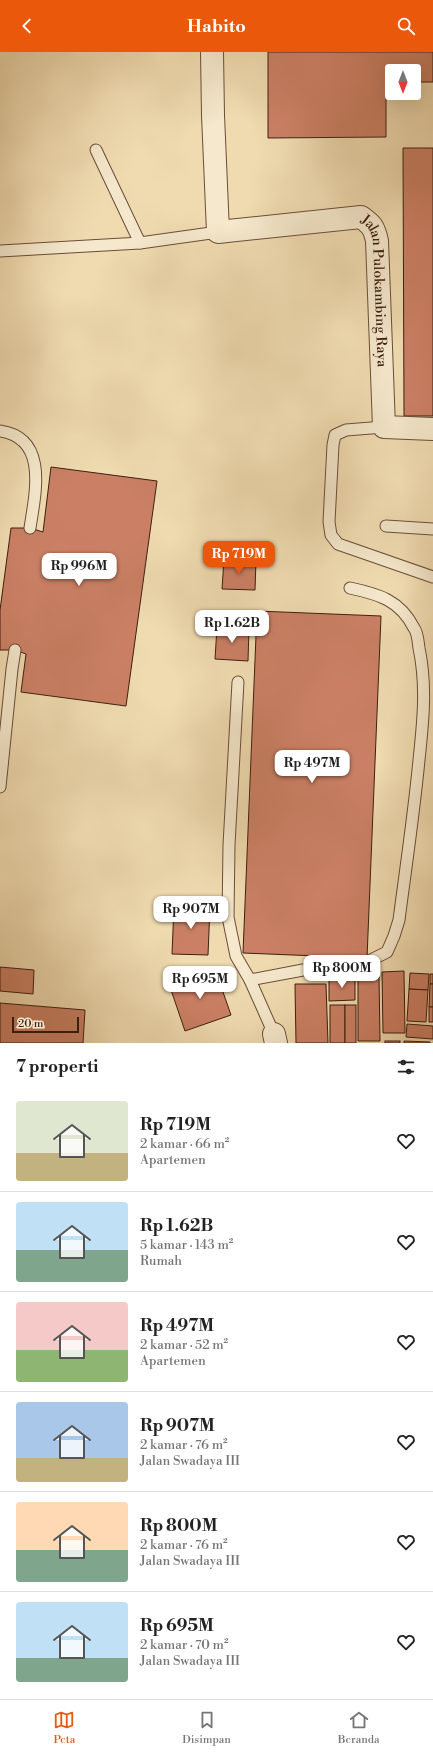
<!DOCTYPE html>
<html lang="id">
<head>
<meta charset="utf-8">
<style>
	body { margin:0; font-family:"Libre Bodoni",serif; background:#f2f2f2; color:#222; height:100vh; display:flex; flex-direction:column; font-size:15px; white-space:nowrap }
	* { box-sizing:border-box; margin:0 }
	p { font-size:13px; color:#767676 }
	.icon { flex:none; width:22px; height:22px; fill:none; stroke:currentColor; stroke-width:2; stroke-linecap:round; stroke-linejoin:round }
	.map { position:relative; height:991px; overflow:hidden }
	.drawer { display:flex; flex-direction:column; background:#fff; flex:1 }
	.drawer>* { flex:none }
	.needle { width:26px; rotate:180deg }
	.tools { position:absolute; left:385px; top:12px; display:grid; gap:8px }
	.tools a { display:grid; place-items:center; width:36px; height:36px; border-radius:4px; background:#fff; box-shadow:0 4px 16px #0002; font-size:20px }
	.scale { position:absolute; left:12px; bottom:10px; width:67px; box-sizing:border-box; padding-left:4px; border:2px solid #3e1e10; border-top:0; font-size:11px; line-height:14px; white-space:nowrap; color:#3e1e10; -webkit-text-stroke:3px #f5e8cc; paint-order:stroke }
	.price { position:absolute; translate:-50% -34px; padding:0 9px; border-radius:8px; background:#fff; color:#222; font-size:13px; line-height:26px; filter:drop-shadow(0 1px 2px #0008) }
	.price::after { content:''; position:absolute; left:50%; top:24px; width:12px; height:9px; margin-left:-6px; background:inherit; clip-path:polygon(0 0,100% 0,50% 100%) }
	.price.selected { background:#ea580c; color:#fff }
	ul { padding:0; list-style:none }
	li { display:flex; align-items:center; gap:12px; height:100px; padding:0 16px }
	li+li { border-top:1px solid #e0e0e0 }
	li span { display:grid; place-items:center; flex:none; width:112px; height:80px; border-radius:4px; color:#555 }
	li>.icon { margin-inline-start:auto }
	span .icon { width:48px; height:48px; fill:#fffc; stroke-width:1 }
	li b { font-size:17px }
	h2 { display:flex; justify-content:space-between; align-items:center; height:48px; padding:0 16px; font-size:17px }
	header { display:flex; justify-content:space-between; align-items:center; height:52px; padding:0 16px; background:#ea580c; color:#fff; font-size:18px; font-weight:700 }
	.dock { display:flex; justify-content:space-around; align-items:center; height:56px; border-top:1px solid #e0e0e0; background:#fff; font-size:11px; color:#767676 }
	.dock a { display:grid; justify-items:center; gap:2px }
	.dock .selected { color:#ea580c }
	.map>svg:first-child { display:block }
	.building { fill:#cb8065; stroke:#3e1e10 }
	.lines { fill:none; stroke-linecap:round; stroke-linejoin:round }
	.service-casing { stroke:#6a4d38; stroke-width:13 }
	.minor-casing { stroke:#6a4d38; stroke-width:24 }
	.service { stroke:#f5e8cc; stroke-width:11 }
	.minor { stroke:#f5e8cc; stroke-width:22 }
	.labels { text-anchor:middle; dominant-baseline:central; stroke-width:3.5; stroke-linejoin:round; paint-order:stroke }
	.street-label { font-size:14px; fill:#3e1e10; stroke:#f5e8cc }
</style>
</head>
<body>
<header><svg class="icon" aria-label="back" viewBox="0 0 24 24"><path d="M15 5l-7 7 7 7"/></svg>Habito<svg class="icon" aria-label="search" viewBox="0 0 24 24"><circle cx="10" cy="10" r="6"/><path d="M15 15l6 6"/></svg></header>
<div class="map">
<svg width="433" height="991" viewBox="0 0 433 991">
	<rect width="100%" height="100%" fill="#f0dbb0"/>
	<filter id="stains"><feTurbulence type="fractalNoise" baseFrequency=".005" numOctaves="4"/><feColorMatrix values="0 0 0 0 .2 0 0 0 0 .09 0 0 0 0 .02 0 0 0 .5 -.17"/></filter>
	<radialGradient id="worn" r=".72"><stop offset=".6" stop-color="#630" stop-opacity="0"/><stop offset="1" stop-color="#630" stop-opacity=".3"/></radialGradient>
	<g class="building">
		<polygon points="268,0 433,0 433,30 414,30 414,19 392,19 392,30 386,30 386,85 268,86"/>
		<polygon points="403,96 433,96 433,364 404,364"/>
		<polygon points="51,415 157,429 126,654 21,640 26,602 15,598 0,598 0,558 11,476 30,476 43,480"/>
		<polygon points="224,507 256,508 255,538 222,537"/>
		<polygon points="257,559 381,564 367,906 243,901"/>
		<polygon points="217,575 249,576 248,609 215,607"/>
		<polygon points="174,854 210,855 208,903 172,902"/>
		<polygon points="0,915 34,918 33,942 0,939"/>
		<polygon points="215,917 231,963 185,979 169,932"/>
		<polygon points="404,919 405,981 383,981 382,920"/>
		<polygon points="410,921 429,922 428,938 409,937"/>
		<polygon points="358,922 379,922 380,989 358,989"/>
		<rect x="430" y="922" width="3" height="10"/>
		<polygon points="355,925 355,948 329,949 329,926"/>
		<polygon points="295,932 326,932 328,991 296,991"/>
		<polygon points="430,932 433,932 433,955 429,955"/>
		<polygon points="409,937 428,938 426,970 407,969"/>
		<polygon points="0,951 85,958 83,991 0,991"/>
		<rect x="330" y="953" width="15" height="38"/>
		<rect x="345" y="953" width="11" height="38"/>
		<rect x="429" y="955" width="4" height="15"/>
		<polygon points="407,972 433,974 433,987 406,985"/>
		<rect x="385" y="989" width="15" height="2"/>
		<polygon points="404,989 430,990 430,991 404,991"/>
	</g>
	<g class="lines">
		<defs>
			<g id="service">
				<polyline points="96,98 140,191 218,180"/>
				<polyline points="0,199 140,191"/>
				<polyline points="384,375 346,378 335,383 333,393 329,470 331,483 338,492 433,525"/>
				<path d="M0 379C49 386 35 442 30 476"/>
				<polyline points="386,474 433,477"/>
				<polyline points="238,630 229,793 228,865 236,904 250,928 274,982"/>
				<polyline points="0,735 12,617 15,598"/>
				<path d="M250 928 303 918 347 914 369 909 387 900 394 884 399 868C406 814 414 761 419 708 423 670 427 634 419 596 418 590 418 581 414 576 400 548 378 542 350 536"/>
			</g>
			<g id="minor">
				<path id="s1" d="M212 0 213 63 218 180 361 165C372 173 374 175 377 189L384 375 433 377"/>
				<polyline points="274,982 276,991"/>
			</g>
		</defs>
		<use href="#service" class="service-casing"/>
		<use href="#minor" class="minor-casing"/>
		<use href="#service" class="service"/>
		<use href="#minor" class="minor"/>
	</g>
	<g class="labels">
		<g class="street-label">
			<text stroke="none"><textPath href="#s1" startOffset="403">Jalan Pulokambing Raya</textPath></text>
		</g>
	</g>
	<rect width="100%" height="100%" filter="url(#stains)"/>
	<rect width="100%" height="100%" fill="url(#worn)"/>
</svg>
<div class="tools">
<a><svg class="needle" viewBox="-14 -14 28 28"><path d="M0-13l5 13h-10z" fill="#e53935"/><path d="M0 13l5-13h-10z" fill="#767676"/></svg></a>
</div>
<div class="scale">20 m</div>
<b class="price selected" style="left:239px;top:523px">Rp 719M</b>
<b class="price" style="left:79px;top:535px">Rp 996M</b>
<b class="price" style="left:232px;top:592px">Rp 1.62B</b>
<b class="price" style="left:312px;top:732px">Rp 497M</b>
<b class="price" style="left:191px;top:878px">Rp 907M</b>
<b class="price" style="left:342px;top:937px">Rp 800M</b>
<b class="price" style="left:200px;top:948px">Rp 695M</b>
</div>
<section class="drawer">
<h2>7 properti<svg class="icon" aria-label="filters" viewBox="0 0 24 24"><path d="M4 7h16M4 17h16"/><circle cx="9" cy="7" r="2"/><circle cx="15" cy="17" r="2"/></svg></h2>
<ul>
<li><span style="background:linear-gradient(#dfe7d0 65%,#c2b280 0)"><svg class="icon" aria-label="home" viewBox="0 0 24 24"><path d="M3 11l9-7 9 7M6 9v11h12V9"/></svg></span><div><b>Rp 719M</b><p>2 kamar · 66 m²</p><p>Apartemen</p></div><svg class="icon" aria-label="heart" viewBox="0 0 24 24"><path d="M12 20l-8-8c-3-5 5-10 8-4 3-6 11-1 8 4z"/></svg></li>
<li><span style="background:linear-gradient(#bfe0f5 60%,#7fa58c 0)"><svg class="icon" aria-label="home" viewBox="0 0 24 24"><path d="M3 11l9-7 9 7M6 9v11h12V9"/></svg></span><div><b>Rp 1.62B</b><p>5 kamar · 143 m²</p><p>Rumah</p></div><svg class="icon" aria-label="heart" viewBox="0 0 24 24"><path d="M12 20l-8-8c-3-5 5-10 8-4 3-6 11-1 8 4z"/></svg></li>
<li><span style="background:linear-gradient(#f6c9c9 60%,#8fb573 0)"><svg class="icon" aria-label="home" viewBox="0 0 24 24"><path d="M3 11l9-7 9 7M6 9v11h12V9"/></svg></span><div><b>Rp 497M</b><p>2 kamar · 52 m²</p><p>Apartemen</p></div><svg class="icon" aria-label="heart" viewBox="0 0 24 24"><path d="M12 20l-8-8c-3-5 5-10 8-4 3-6 11-1 8 4z"/></svg></li>
<li><span style="background:linear-gradient(#a9c7e8 70%,#c2b280 0)"><svg class="icon" aria-label="home" viewBox="0 0 24 24"><path d="M3 11l9-7 9 7M6 9v11h12V9"/></svg></span><div><b>Rp 907M</b><p>2 kamar · 76 m²</p><p>Jalan Swadaya III</p></div><svg class="icon" aria-label="heart" viewBox="0 0 24 24"><path d="M12 20l-8-8c-3-5 5-10 8-4 3-6 11-1 8 4z"/></svg></li>
<li><span style="background:linear-gradient(#ffd9b3 60%,#7fa58c 0)"><svg class="icon" aria-label="home" viewBox="0 0 24 24"><path d="M3 11l9-7 9 7M6 9v11h12V9"/></svg></span><div><b>Rp 800M</b><p>2 kamar · 76 m²</p><p>Jalan Swadaya III</p></div><svg class="icon" aria-label="heart" viewBox="0 0 24 24"><path d="M12 20l-8-8c-3-5 5-10 8-4 3-6 11-1 8 4z"/></svg></li>
<li><span style="background:linear-gradient(#bfe0f5 70%,#7fa58c 0)"><svg class="icon" aria-label="home" viewBox="0 0 24 24"><path d="M3 11l9-7 9 7M6 9v11h12V9"/></svg></span><div><b>Rp 695M</b><p>2 kamar · 70 m²</p><p>Jalan Swadaya III</p></div><svg class="icon" aria-label="heart" viewBox="0 0 24 24"><path d="M12 20l-8-8c-3-5 5-10 8-4 3-6 11-1 8 4z"/></svg></li>
</ul>
</section>
<nav class="dock">
<a class="selected"><svg class="icon" aria-label="map" viewBox="0 0 24 24"><path d="M3 6l6-2 6 2 6-2v14l-6 2-6-2-6 2zM9 4v14M15 6v14"/></svg>Peta</a>
<a><svg class="icon" aria-label="saved" viewBox="0 0 24 24"><path d="M7 4h10v16l-5-4-5 4z"/></svg>Disimpan</a>
<a><svg class="icon" aria-label="home" viewBox="0 0 24 24"><path d="M3 11l9-7 9 7M6 9v11h12V9"/></svg>Beranda</a>
</nav>
</body>
</html>
